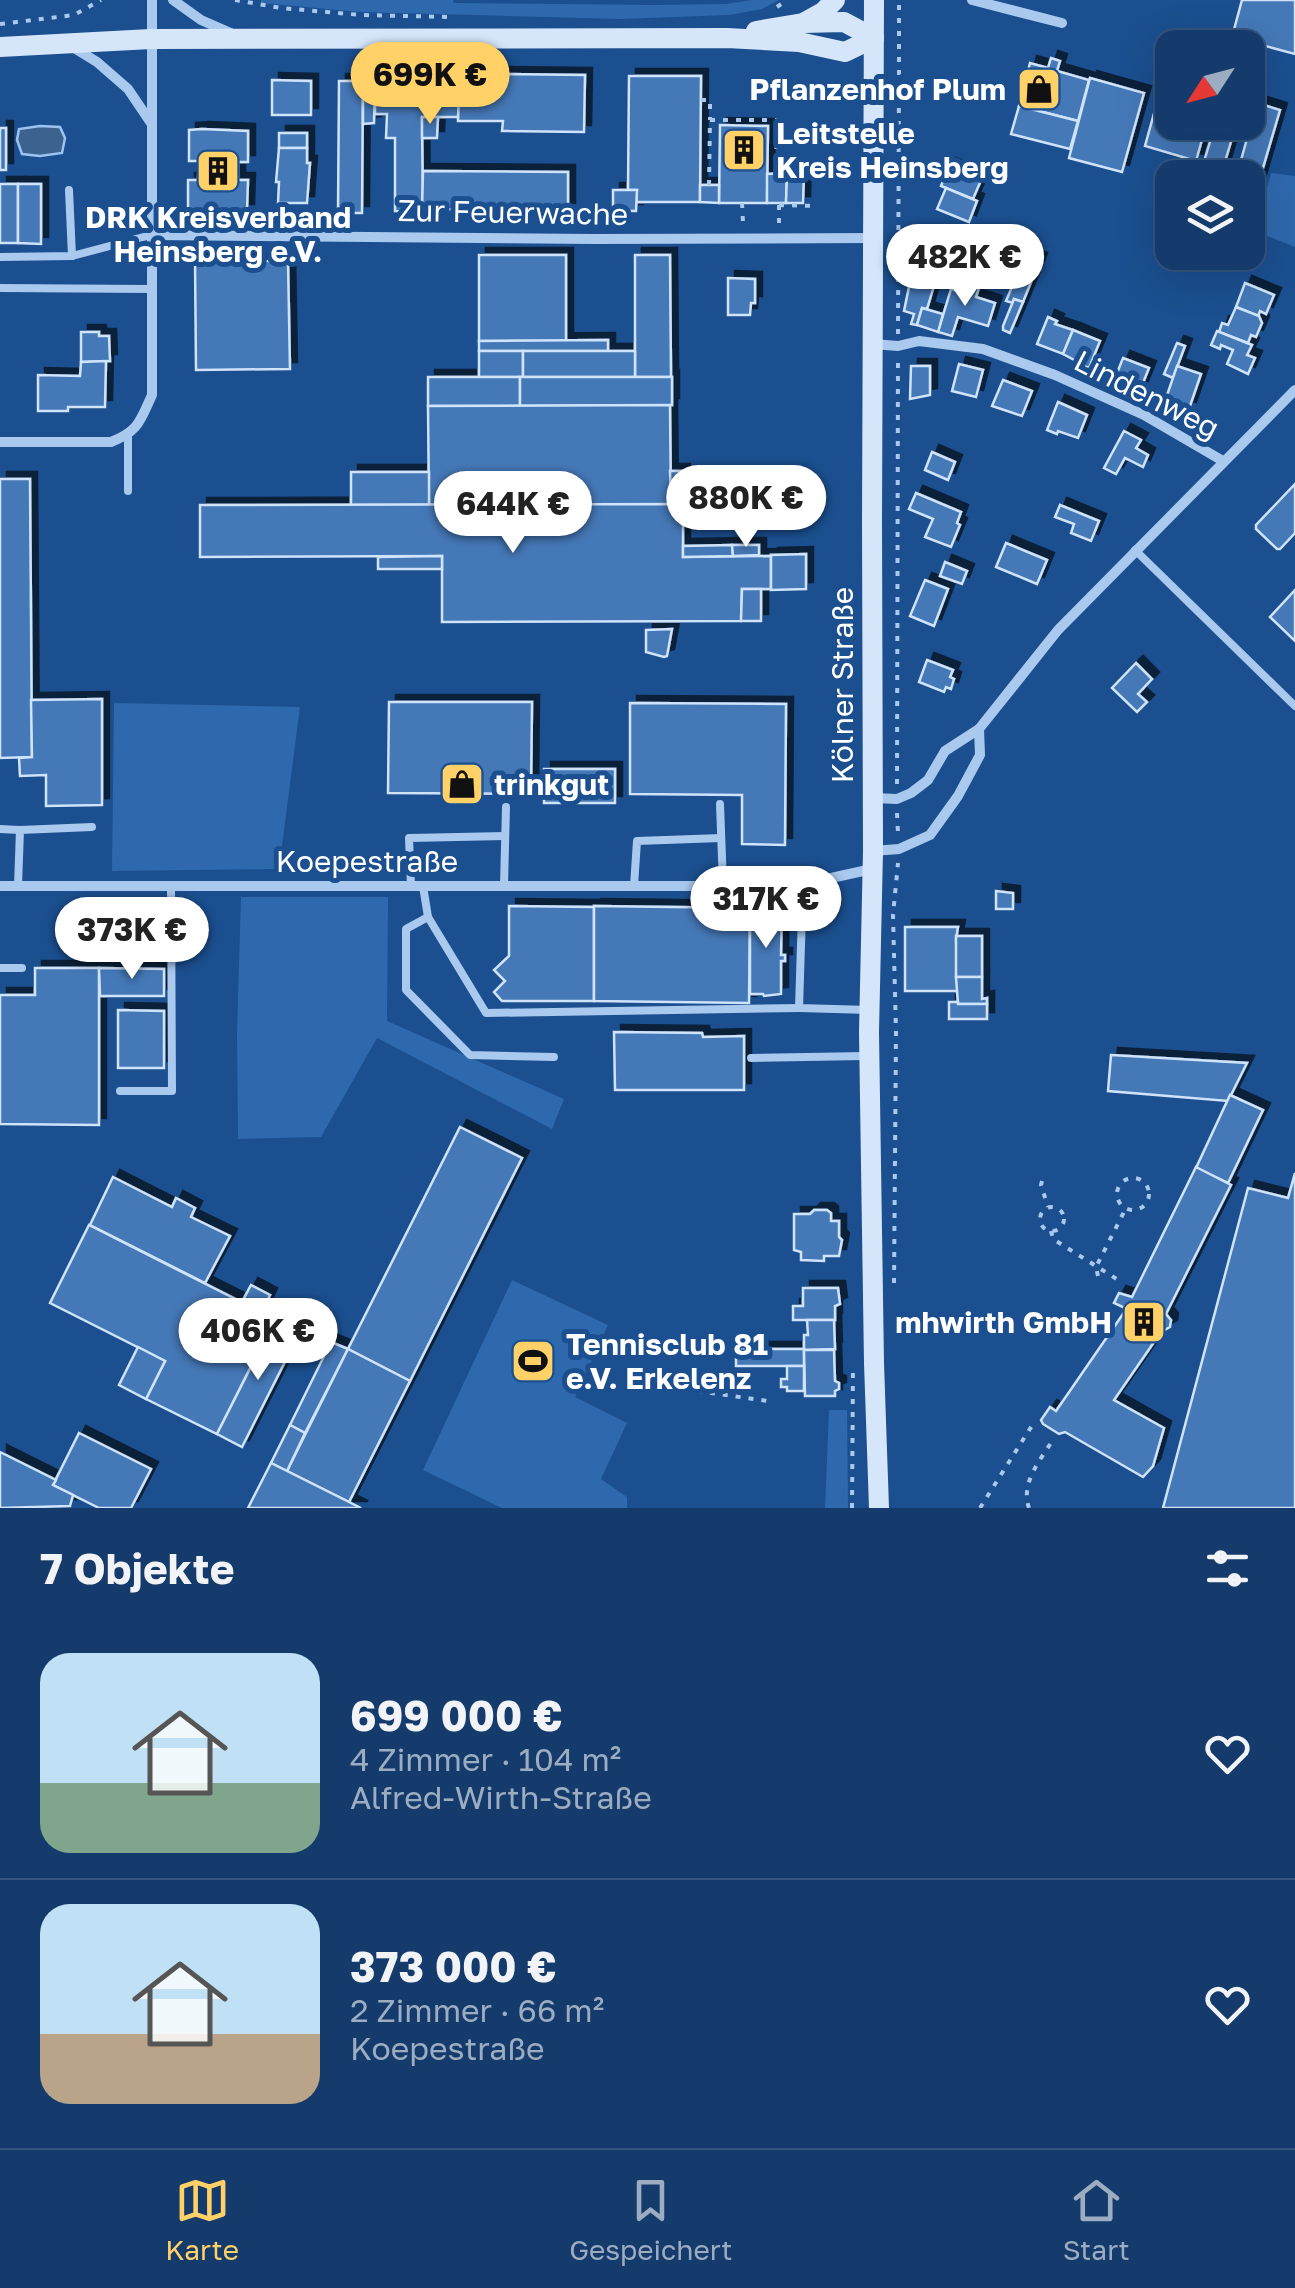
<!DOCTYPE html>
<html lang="de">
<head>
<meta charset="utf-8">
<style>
	body { margin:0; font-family:"Golos Text",sans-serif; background:#214673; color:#f1f3f6; height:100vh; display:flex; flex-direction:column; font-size:38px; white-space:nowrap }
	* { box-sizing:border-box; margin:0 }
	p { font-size:32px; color:#9dadc1 }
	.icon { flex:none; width:55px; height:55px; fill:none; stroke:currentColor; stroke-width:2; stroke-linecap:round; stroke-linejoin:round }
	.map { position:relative; height:1508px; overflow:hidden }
	.details { display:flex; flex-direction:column; background:#143b6b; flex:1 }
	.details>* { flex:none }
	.needle { width:65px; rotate:234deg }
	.controls { position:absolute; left:1155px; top:30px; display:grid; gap:20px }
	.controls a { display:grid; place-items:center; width:110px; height:110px; border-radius:20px; background:#143b6b; box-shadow:0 10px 40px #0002,0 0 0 2px #33557e; font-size:50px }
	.price { position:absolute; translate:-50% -85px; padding:0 22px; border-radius:35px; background:#fff; color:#222; font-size:32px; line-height:65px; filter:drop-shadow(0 2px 5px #0008) }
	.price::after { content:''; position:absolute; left:50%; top:60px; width:30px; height:22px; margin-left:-15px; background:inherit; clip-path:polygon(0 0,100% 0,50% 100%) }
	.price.on { background:#ffd166; color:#111 }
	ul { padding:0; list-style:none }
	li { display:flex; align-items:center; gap:30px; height:250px; padding:0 40px }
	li+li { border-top:2px solid #33557e }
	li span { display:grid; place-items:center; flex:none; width:280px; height:200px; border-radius:30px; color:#555 }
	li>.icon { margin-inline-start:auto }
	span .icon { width:120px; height:120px; fill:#fffc; stroke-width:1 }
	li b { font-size:42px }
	h2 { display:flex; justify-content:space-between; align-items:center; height:120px; padding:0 40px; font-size:42px }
	.dock { display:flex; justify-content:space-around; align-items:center; height:140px; border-top:2px solid #33557e; background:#143b6b; font-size:28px; color:#9dadc1 }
	.dock a { display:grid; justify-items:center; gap:5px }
	.dock .on { color:#ffd166 }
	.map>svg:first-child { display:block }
	.green { fill:#2e69ad }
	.water { fill:#3c6290; stroke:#9cc4f0; stroke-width:2.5 }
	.building { fill:#4478b7; stroke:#cfe3fa; stroke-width:2.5; filter:url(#shadow) }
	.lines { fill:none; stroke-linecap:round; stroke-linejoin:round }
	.path { stroke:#a9c9ee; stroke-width:4; stroke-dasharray:5 8; stroke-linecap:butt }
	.lane { stroke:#a9c9ee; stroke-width:8 }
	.street { stroke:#a9c9ee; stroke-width:10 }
	.secondary { stroke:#d6e6fa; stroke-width:20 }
	.labels { text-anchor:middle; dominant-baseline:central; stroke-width:10; stroke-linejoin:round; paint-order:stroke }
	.poi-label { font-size:30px; font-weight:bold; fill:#fff; stroke:#1b4f8f; text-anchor:start }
	.street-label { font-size:30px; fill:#fff; stroke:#1b4f8f }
</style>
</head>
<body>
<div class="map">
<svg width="1295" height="1508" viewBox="0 0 1295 1508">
	<defs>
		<filter id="shadow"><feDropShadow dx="7" dy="-7" stdDeviation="0" flood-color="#0009"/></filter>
	</defs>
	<rect width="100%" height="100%" fill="#1b4f8f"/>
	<g class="green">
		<polygon points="261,0 453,0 454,3 654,5 726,4 752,0 779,0 762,9 730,15 620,19 360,12 261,3"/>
		<polygon points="1271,173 1295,176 1295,247 1255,231"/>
		<polygon points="114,703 300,707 279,869 112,871"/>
		<polygon points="241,897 388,897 387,1021 564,1099 552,1129 377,1038 321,1137 238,1139 237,1033"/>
		<polygon points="512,1280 608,1325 575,1397 627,1423 601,1479 627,1497 627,1508 502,1508 423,1470"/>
		<polygon points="829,1410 847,1410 848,1508 825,1508"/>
	</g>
	<polygon class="water" points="40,126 60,127 65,138 62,153 40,156 22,154 17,140 19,129"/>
	<g class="building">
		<polygon points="1242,0 1295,0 1295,54 1232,37"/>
		<polygon points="1051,58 1060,61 1057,71 1089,80 1078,121 1019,106 1030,63 1048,68"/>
		<polygon points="1166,70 1172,72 1172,122 1207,122 1196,161 1145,146"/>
		<polygon points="502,74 585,75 584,132 502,131 503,121 458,121 458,78 502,78"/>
		<polygon points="629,76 701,76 700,202 636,202 637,190 628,190"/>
		<polygon points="1090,78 1144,93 1122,172 1069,158"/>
		<polygon points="272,80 311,81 311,115 272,115"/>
		<polygon points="339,81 363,81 362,213 338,213"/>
		<polygon points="363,81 375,81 374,123 363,124"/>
		<polygon points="380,89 416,90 416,93 459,93 458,117 422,117 423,212 395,211 395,138 386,138 387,114 375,114 375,101 380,101"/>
		<polygon points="1257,103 1280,110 1248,219 1248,178 1236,178"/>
		<polygon points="1019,106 1078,121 1070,149 1011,134"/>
		<polygon points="422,117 438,117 437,138 422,138"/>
		<polygon points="1216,122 1237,122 1220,178 1199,178"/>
		<polygon points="720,125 768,126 767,203 719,203"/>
		<rect x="0" y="128" width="6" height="42"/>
		<polygon points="202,129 248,131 248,162 238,162 238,180 248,180 247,211 188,210 188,180 198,180 199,161 189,161 189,130"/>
		<rect x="279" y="133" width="28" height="15"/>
		<polygon points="279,148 307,148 307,163 310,163 307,203 278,203 279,182 276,182"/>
		<polygon points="949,165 982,178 973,199 941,186"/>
		<polygon points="423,171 568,172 568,210 422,209"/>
		<polygon points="787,173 786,203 767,203 767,174"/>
		<polygon points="787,173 804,173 803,203 786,203"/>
		<rect x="0" y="184" width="18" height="59"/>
		<polygon points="18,184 41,184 41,244 18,243"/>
		<polygon points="700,185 719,185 719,203 700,202"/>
		<polygon points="946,188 977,201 969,222 937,209"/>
		<polygon points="613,190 637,190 636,211 613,211"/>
		<polygon points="1021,252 1040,260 1023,302 1014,299 1013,303 1006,301 1014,282 1012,281"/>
		<rect x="479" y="255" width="87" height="86"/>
		<polygon points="635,255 670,255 671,377 635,377"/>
		<polygon points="195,261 288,261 290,369 196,370"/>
		<polygon points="919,263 939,269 927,309 922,308 917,325 911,324 914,314 904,311 910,282 913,283"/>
		<polygon points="728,278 755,279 755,303 751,303 750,315 728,315"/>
		<polygon points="968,283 979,288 976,297 995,303 988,326 958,317 952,336 938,332 951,289 963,293"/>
		<polygon points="1245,283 1274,295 1266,314 1260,311 1258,316 1236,307"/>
		<polygon points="1014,299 1023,302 1010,333 1003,330 1003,326"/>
		<polygon points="1236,307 1259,316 1262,323 1256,337 1251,335 1248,343 1219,332 1222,323 1228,325"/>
		<polygon points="922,308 943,314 938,332 917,325"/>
		<polygon points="1048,317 1057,321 1055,324 1073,330 1063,354 1037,344"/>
		<polygon points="1073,330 1100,341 1089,368 1075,363 1076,361 1063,354"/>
		<polygon points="1217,331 1252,345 1247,355 1255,358 1248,374 1227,364 1233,350 1221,345 1220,349 1211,345"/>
		<polygon points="81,332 99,332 99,336 109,336 110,361 81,362"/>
		<polygon points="608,340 608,351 479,351 479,341"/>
		<polygon points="1177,343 1185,346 1173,378 1164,374"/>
		<rect x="479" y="351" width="44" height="26"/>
		<rect x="523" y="351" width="112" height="26"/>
		<polygon points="1123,358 1149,368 1141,388 1115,378"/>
		<polygon points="106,361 105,407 68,407 68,411 38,411 38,375 80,376 81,362"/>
		<polygon points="959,364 983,370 976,397 952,391"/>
		<polygon points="911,366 930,366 930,395 910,399"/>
		<polygon points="1177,366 1201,374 1189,409 1165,401"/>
		<rect x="428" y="377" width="92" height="29"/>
		<polygon points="520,377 672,377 672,405 520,406"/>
		<polygon points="1003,380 1032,391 1022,416 992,406"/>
		<polygon points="1058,402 1087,415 1078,438 1058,431 1057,434 1047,430"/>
		<polygon points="670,405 671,504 429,505 428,406"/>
		<polygon points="1124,431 1141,440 1136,448 1148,455 1143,467 1125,458 1116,474 1104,468"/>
		<polygon points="932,452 955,462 948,480 925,470"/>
		<polygon points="670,471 683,471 683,504 671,504"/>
		<rect x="351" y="472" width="78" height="33"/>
		<polygon points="0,479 30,479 32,757 0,758"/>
		<polygon points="1295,484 1295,533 1280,549 1277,549 1256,529 1256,525"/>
		<polygon points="916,493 961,512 957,523 960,525 951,547 925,537 933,519 909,509"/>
		<polygon points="683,504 683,557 771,556 771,589 742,589 741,621 442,622 442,556 200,557 200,505"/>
		<polygon points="1060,505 1099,521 1091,541 1071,533 1074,524 1055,517"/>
		<polygon points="1006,543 1047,560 1037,584 996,567"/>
		<polygon points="732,545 733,556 683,557 683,546"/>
		<polygon points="732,545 759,545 759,555 733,556"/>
		<polygon points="806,554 806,589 771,590 771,555"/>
		<polygon points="442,556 442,569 378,569 378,557"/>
		<polygon points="945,562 967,571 962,584 940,576"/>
		<polygon points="925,580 948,589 934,626 910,616"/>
		<polygon points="742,589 761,589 761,621 741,621"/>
		<polygon points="1295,590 1295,641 1270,617"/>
		<polygon points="672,629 667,656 664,657 646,652 646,630"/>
		<polygon points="927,660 953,670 950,677 954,679 951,689 946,687 944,692 919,682"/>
		<polygon points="1136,663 1152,679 1138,694 1147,702 1137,712 1112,688"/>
		<polygon points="102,699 102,805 46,806 46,775 20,776 19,758 32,757 31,700"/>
		<polygon points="389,702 532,702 531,794 388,793"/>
		<polygon points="630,703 786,704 785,845 742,844 742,795 630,794"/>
		<rect x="544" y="769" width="71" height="34"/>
		<polygon points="996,891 1013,893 1013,909 996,909"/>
		<polygon points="509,906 594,907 594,1001 502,1001 494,992 505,981 494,970 509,956"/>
		<polygon points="594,906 750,908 749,1003 594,1001"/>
		<polygon points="782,907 781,955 785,955 785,961 781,961 781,994 764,996 763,994 750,994 750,907"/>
		<polygon points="905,927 958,927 956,939 958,991 905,991"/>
		<rect x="956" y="936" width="26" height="41"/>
		<polygon points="35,968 99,968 99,1125 0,1124 0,995 35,995"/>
		<polygon points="99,968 164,969 164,996 100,996"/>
		<polygon points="956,977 982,977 982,999 987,998 987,1004 958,1004"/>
		<polygon points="949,1002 958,1002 958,1004 987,1004 987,1019 949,1019"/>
		<polygon points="118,1010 164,1011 164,1068 118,1068"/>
		<polygon points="614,1032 702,1033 703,1037 744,1036 744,1090 615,1090"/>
		<polygon points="1111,1055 1247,1063 1228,1101 1108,1091"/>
		<polygon points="1230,1095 1263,1110 1228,1183 1196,1168"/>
		<polygon points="460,1127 522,1158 410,1381 348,1349"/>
		<polygon points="1196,1167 1231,1185 1166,1314 1171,1320 1170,1327 1161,1332 1114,1400 1164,1428 1153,1466 1143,1477 1065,1432 1059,1434 1043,1424 1041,1420 1050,1407 1056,1411 1125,1311 1125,1308 1114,1303 1119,1293 1132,1297"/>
		<polygon points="1295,1173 1295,1508 1163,1508 1248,1188 1288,1198"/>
		<polygon points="113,1177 172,1207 176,1198 195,1208 191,1217 230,1236 205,1283 90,1225"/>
		<polygon points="814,1210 827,1210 831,1213 831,1221 839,1221 839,1237 842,1240 839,1256 824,1256 824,1261 801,1260 801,1252 794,1250 794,1214 810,1214"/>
		<polygon points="89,1225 275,1319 217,1434 146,1399 165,1361 50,1303"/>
		<polygon points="251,1285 270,1295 262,1312 242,1302"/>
		<polygon points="803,1288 838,1288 840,1304 835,1306 835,1320 793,1320 793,1306 803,1306"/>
		<polygon points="275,1319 300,1332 242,1447 217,1434"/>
		<polygon points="807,1320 834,1320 835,1349 804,1350 804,1335 808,1335"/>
		<polygon points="331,1342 348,1349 305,1433 290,1425"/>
		<polygon points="138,1347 165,1361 146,1399 119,1385"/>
		<polygon points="348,1349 410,1381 349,1502 287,1471"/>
		<rect x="736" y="1349" width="68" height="17"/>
		<polygon points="804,1350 834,1350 835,1381 839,1383 839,1389 835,1391 835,1396 805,1396"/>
		<polygon points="787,1366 804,1366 804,1391 787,1391 787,1387 781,1387 781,1379 787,1379"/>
		<polygon points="290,1425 305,1433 287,1471 271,1463"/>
		<polygon points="79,1433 151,1469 131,1508 99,1508 53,1485"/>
		<polygon points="0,1452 56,1480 53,1485 73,1495 70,1506 0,1508"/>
		<polygon points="271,1463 361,1508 248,1508"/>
	</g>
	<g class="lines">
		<g class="path">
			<polyline points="235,0 281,8 361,15 449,17"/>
			<polyline points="777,7 787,0"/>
			<polyline points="0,24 74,15 101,0"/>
			<polyline points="897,73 899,73 899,0"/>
			<polyline points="701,100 710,100 710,120"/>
			<polyline points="709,185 710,120 777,120 776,165 817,165"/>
			<polyline points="742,203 743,223"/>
			<polyline points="779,205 818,206"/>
			<polyline points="779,223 779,203"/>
			<polyline points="898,334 899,73"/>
			<polyline points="897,784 898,358"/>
			<polyline points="897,813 898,834"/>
			<circle cx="1133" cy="1194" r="16"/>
			<polyline points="1042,1181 1041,1185 1048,1207"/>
			<circle cx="1052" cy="1219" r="12"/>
			<polyline points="1051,1231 1053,1239 1123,1283"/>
			<polyline points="1098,1276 1096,1267 1126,1208"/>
			<polyline points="894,1283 896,1033 893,915 898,863"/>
			<polyline points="697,1391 768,1401"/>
			<polyline points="852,1508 853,1368"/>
			<polyline points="980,1508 1033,1424"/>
			<path d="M1029 1508C1020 1482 1041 1460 1054 1438"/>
		</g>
		<g class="lane">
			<polyline points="69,190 72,256"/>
			<polyline points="0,257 72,256 151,235"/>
			<polyline points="0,288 152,289"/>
			<polyline points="128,491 128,435"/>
			<polyline points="1135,550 1295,706"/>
			<polyline points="720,804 723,886"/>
			<polyline points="0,829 20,830"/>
			<polyline points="18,886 20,830 92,827"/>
			<polyline points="411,886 409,838 505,836"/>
			<polyline points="423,886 428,917 486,1013 799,1008"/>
			<polyline points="504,886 506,807"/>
			<polyline points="634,886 637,841 721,838"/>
			<polyline points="802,914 799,1008 869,1010"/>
			<polyline points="428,917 406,929 406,990 470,1055 554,1057"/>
			<polyline points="0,968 22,968"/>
			<polyline points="751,1058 865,1056"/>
			<polyline points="120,1091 172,1091 171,886"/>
		</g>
		<g class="street">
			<polyline points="173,0 201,20 233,34"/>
			<polyline points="972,0 1062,23"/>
			<polyline points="71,46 97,62 128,89 151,123"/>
			<polyline points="151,235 594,239 874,238"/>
			<polyline points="873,344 898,346 919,341 983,349 1055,375 1144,415 1223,461"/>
			<path d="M0 442H111C139 431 140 421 152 395V0"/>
			<polyline points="873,798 897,799 911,793 928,780 945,751 979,729 1058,630 1295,390"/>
			<polyline points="873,851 899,849 930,835 958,796 980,755 979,729"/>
			<polyline points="0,886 795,886 872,869"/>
		</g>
		<g class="secondary">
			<polyline points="874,0 872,522 873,851 869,1032 874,1363 879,1508"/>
			<polyline points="805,22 823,12 835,0"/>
			<polyline points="756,31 803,23 844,22 874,38"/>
			<polyline points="0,47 151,39 727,38 799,42 845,52 874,38"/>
		</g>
	</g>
	<defs>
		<symbol id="shop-square" viewBox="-11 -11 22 22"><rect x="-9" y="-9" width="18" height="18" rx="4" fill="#ffd166" stroke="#1b4f8f"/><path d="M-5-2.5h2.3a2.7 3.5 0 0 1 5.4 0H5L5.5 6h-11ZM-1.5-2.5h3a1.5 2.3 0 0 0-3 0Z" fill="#111"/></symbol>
		<symbol id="building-square" viewBox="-11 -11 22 22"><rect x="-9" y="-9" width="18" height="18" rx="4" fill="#ffd166" stroke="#1b4f8f"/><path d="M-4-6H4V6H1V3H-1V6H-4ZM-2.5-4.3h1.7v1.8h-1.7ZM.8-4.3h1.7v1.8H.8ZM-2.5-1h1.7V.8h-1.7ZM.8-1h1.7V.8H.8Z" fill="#111"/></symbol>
		<symbol id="stadium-square" viewBox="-11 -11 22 22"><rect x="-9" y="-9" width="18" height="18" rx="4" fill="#ffd166" stroke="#1b4f8f"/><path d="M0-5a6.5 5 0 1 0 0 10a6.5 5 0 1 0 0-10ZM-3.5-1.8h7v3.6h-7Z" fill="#111"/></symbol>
	</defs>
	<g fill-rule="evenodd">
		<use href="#shop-square" x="1014" y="64" width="50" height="50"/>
		<use href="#building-square" x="719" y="125" width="50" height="50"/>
		<use href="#building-square" x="193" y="146" width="50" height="50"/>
		<use href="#shop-square" x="437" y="759" width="50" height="50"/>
		<use href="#building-square" x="1119" y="1297" width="50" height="50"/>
		<use href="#stadium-square" x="508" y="1336" width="50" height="50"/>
	</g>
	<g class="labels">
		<g class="poi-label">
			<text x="1006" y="89" text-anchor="end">Pflanzenhof Plum</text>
			<text x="776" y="133">Leitstelle<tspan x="776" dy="34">Kreis Heinsberg</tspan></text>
			<text x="218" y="217" text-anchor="middle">DRK Kreisverband<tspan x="218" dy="34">Heinsberg e.V.</tspan></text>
			<text x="494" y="784">trinkgut</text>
			<text x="1112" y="1322" text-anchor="end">mhwirth GmbH</text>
			<text x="566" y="1344">Tennisclub 81<tspan x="566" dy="34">e.V. Erkelenz</tspan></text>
		</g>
		<g class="street-label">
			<text transform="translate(513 212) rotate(1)">Zur Feuerwache</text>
			<text transform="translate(1147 394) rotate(27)">Lindenweg</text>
			<text transform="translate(842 685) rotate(-90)">Kölner Straße</text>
			<text x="367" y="861">Koepestraße</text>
		</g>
	</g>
</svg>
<div class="controls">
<a><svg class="needle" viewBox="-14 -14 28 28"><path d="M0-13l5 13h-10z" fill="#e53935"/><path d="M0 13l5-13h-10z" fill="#9dadc1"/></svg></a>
<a><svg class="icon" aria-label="layers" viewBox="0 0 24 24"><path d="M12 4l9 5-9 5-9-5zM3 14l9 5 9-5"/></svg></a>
</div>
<b class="price on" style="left:430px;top:127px">699K €</b>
<b class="price" style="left:965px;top:309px">482K €</b>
<b class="price" style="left:746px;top:550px">880K €</b>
<b class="price" style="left:513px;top:556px">644K €</b>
<b class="price" style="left:766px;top:951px">317K €</b>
<b class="price" style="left:132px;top:982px">373K €</b>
<b class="price" style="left:258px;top:1383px">406K €</b>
</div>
<section class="details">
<h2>7 Objekte<svg class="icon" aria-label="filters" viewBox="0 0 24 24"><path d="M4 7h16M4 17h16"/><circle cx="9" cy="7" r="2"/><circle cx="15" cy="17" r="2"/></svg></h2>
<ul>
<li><span style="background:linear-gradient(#bfe0f5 65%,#7fa58c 0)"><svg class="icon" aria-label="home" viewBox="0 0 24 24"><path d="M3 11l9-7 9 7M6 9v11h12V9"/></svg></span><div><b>699 000 €</b><p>4 Zimmer · 104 m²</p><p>Alfred-Wirth-Straße</p></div><svg class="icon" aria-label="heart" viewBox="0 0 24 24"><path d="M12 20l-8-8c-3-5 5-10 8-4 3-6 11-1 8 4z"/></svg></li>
<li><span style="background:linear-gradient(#bfe0f5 65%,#b9a48a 0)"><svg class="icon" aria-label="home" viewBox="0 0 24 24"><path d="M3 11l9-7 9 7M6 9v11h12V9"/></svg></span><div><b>373 000 €</b><p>2 Zimmer · 66 m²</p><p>Koepestraße</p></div><svg class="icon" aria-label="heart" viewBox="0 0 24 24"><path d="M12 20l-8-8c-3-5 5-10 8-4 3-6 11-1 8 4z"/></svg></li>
</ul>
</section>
<nav class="dock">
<a class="on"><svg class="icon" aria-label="map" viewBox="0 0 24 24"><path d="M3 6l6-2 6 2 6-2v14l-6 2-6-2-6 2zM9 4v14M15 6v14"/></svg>Karte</a>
<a><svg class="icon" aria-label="saved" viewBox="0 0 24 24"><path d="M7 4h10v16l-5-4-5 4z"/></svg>Gespeichert</a>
<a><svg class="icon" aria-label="home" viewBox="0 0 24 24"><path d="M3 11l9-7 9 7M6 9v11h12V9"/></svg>Start</a>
</nav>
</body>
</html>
